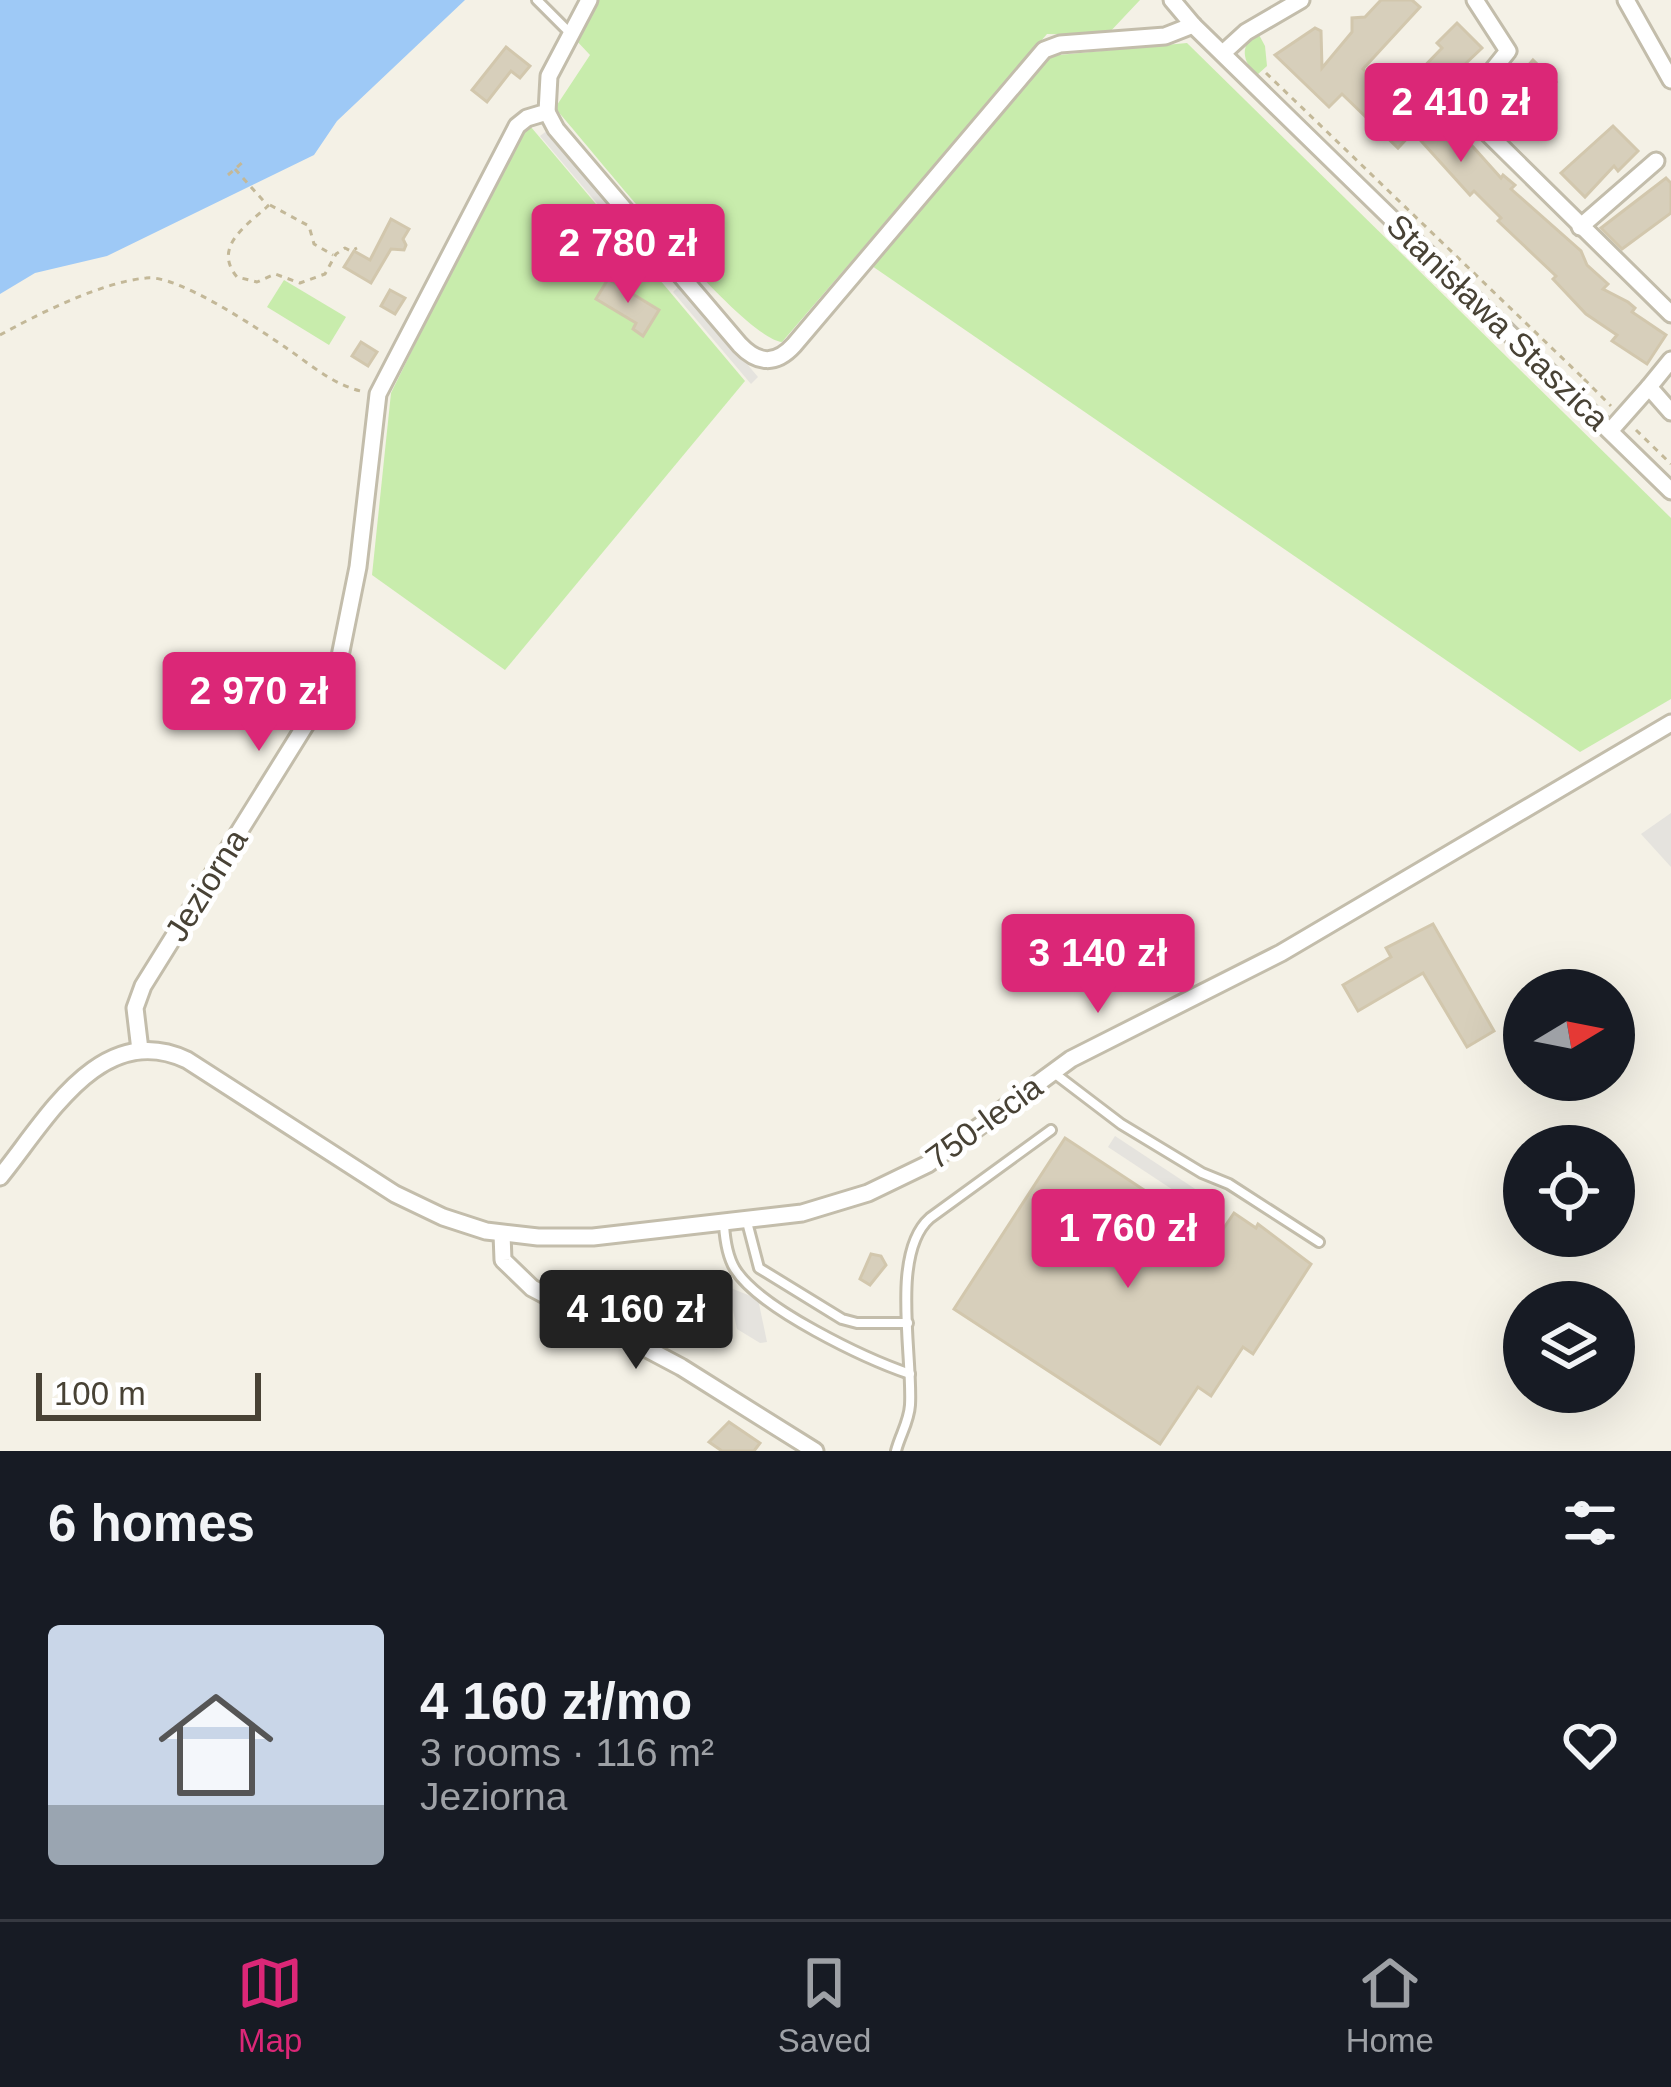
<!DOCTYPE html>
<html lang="en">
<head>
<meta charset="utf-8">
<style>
	body { margin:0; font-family:Arial,sans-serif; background:#20242c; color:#f1f3f6; height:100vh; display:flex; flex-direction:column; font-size:45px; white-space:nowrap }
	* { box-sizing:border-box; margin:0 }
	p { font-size:39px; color:#9ea1a6 }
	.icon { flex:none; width:66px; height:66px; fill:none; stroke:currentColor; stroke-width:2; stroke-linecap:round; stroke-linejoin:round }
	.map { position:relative; height:1451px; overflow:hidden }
	.sheet { display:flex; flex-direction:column; background:#171b24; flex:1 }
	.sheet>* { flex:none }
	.needle { width:78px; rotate:80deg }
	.tools { position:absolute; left:1503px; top:969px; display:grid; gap:24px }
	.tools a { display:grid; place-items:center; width:132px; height:132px; border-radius:50%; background:#171b24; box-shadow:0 12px 48px #0002; font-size:60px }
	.scale { position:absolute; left:36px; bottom:30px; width:225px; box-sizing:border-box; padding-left:12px; border:6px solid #484235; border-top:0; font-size:33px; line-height:42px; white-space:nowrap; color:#484235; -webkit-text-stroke:9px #fff; paint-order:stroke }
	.price { position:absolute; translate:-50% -102px; padding:0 27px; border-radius:12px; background:#db2777; color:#fff; font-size:39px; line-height:78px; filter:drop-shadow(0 3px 6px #0008) }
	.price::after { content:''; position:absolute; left:50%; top:72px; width:36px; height:27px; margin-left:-18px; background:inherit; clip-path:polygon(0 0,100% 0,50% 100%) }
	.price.active { background:#222; color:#fff }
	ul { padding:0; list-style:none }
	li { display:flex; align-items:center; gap:36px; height:300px; padding:0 48px }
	li span { display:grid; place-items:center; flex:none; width:336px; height:240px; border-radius:12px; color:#555 }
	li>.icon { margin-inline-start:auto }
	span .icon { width:144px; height:144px; fill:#fffc; stroke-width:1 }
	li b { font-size:51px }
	h2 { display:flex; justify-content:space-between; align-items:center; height:144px; padding:0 48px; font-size:51px }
	.menu { display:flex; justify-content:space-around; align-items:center; height:168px; border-top:3px solid #363941; background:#171b24; font-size:33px; color:#9ea1a6 }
	.menu a { display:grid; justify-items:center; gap:6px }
	.menu .active { color:#db2777 }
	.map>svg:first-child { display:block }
	.green { fill:#c8ecac }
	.parking { fill:#e5e3de }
	.water { fill:#9ec9f6 }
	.building { fill:#d7cfbb; stroke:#d2c7ad; stroke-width:3 }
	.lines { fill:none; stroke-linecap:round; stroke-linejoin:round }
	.service-casing { stroke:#c3bdab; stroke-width:14 }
	.minor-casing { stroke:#c3bdab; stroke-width:21 }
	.path { stroke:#c3b898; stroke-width:3; stroke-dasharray:6 6; stroke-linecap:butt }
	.service { stroke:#fff; stroke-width:8 }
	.minor { stroke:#fff; stroke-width:15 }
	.labels { text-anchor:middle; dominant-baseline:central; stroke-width:10; stroke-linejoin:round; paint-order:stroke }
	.street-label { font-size:33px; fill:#484235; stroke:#fff }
</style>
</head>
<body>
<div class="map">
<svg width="1671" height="1451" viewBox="0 0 1671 1451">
	<rect width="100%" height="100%" fill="#f4f1e6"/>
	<g class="green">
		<path d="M598 0H1140L1107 35 1047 34 782 342C740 337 592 150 555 108L590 55 574 38Z"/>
		<path d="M1258 33 1265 46 1267 66 1257 75C1242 62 1239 44 1258 33Z"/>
		<polygon points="1187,43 1671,518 1671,699 1580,752 872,266 1048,56"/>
		<polygon points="531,127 745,381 505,670 372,575 391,393 520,132"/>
		<polygon points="284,280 346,317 329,345 267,307"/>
	</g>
	<g class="parking">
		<polygon points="548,130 669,272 661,279 540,136"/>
		<polygon points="680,285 758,377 751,384 673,292"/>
		<polygon points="1671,813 1671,867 1641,834"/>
		<polygon points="1115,1136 1221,1206 1214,1217 1108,1147"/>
		<polygon points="728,1287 758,1299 767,1342 760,1343 737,1329"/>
	</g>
	<polygon class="water" points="0,0 465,0 337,121 314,155 107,256 35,273 0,294"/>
	<g class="building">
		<polygon points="1381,0 1412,0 1420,7 1363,69 1419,125 1434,110 1448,119 1501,178 1503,175 1515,185 1511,189 1581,251 1587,265 1608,284 1603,289 1628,302 1635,308 1632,312 1666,335 1647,364 1612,341 1617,335 1586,314 1553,279 1556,276 1498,221 1501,218 1474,191 1470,195 1413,132 1398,148 1342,94 1329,107 1275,55 1315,28 1321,31 1322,68 1352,32 1352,18 1365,17"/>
		<polygon points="1457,23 1482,48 1462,67 1466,70 1435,100 1413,78 1442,48 1437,43"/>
		<polygon points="506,47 530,66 520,78 511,71 487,102 472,90"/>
		<polygon points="1533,60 1556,82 1510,136 1486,114"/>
		<polygon points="1613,126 1638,151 1618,171 1614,166 1585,197 1561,173"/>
		<polygon points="1666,178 1671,183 1671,213 1622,249 1601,228"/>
		<polygon points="391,219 409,229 403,239 406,245 404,250 391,249 371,283 344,267 354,251 370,260"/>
		<polygon points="608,279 659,310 643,336 633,329 636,323 596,299"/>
		<polygon points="390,290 405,298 395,314 381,306"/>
		<polygon points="361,342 377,352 368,366 352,356"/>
		<polygon points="1433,924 1494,1031 1467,1047 1423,973 1358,1011 1343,985 1391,957 1386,948"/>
		<polygon points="1065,1138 1217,1238 1234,1213 1256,1228 1258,1224 1311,1264 1253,1354 1243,1347 1211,1396 1198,1387 1160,1444 954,1309"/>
		<polygon points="871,1254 881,1256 886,1265 870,1285 860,1279"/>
		<polygon points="729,1422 760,1443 754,1451 722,1451 709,1442"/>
	</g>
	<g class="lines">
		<defs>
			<g id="service">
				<polyline points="537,0 569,32"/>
				<polyline points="1054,1073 1121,1124 1202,1173 1229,1184 1319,1242"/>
				<polyline points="747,1222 759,1268 842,1319 857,1323 908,1323"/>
				<path d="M724 1225C725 1240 727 1256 735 1269 760 1309 866 1359 910 1374"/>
				<path d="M896 1451C900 1435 909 1422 910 1405 913 1355 890 1253 930 1218L1051 1130"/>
			</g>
			<g id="minor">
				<polyline points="1172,0 1193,25 1671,491"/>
				<polyline points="1475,0 1508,51 1467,102 1467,113 1671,314"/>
				<polyline points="1626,0 1671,80"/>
				<polyline points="1223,53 1246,32 1301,0"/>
				<path d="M547 112 556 129 740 345C758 364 776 365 794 345L1044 50 1060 44 1165 36 1193 25"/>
				<polyline points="1580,227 1656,161"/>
				<polyline points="1649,387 1671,360"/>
				<polyline points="1610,431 1649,387 1671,412"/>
				<polyline points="140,1050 135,1008 143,986 336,676 358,567 378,394 517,126 527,118 547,112 549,76 589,0"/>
				<path d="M0 1177C46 1121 100 1019 187 1060L395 1194 443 1217 486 1231 538 1237H593L802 1213 868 1193 928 1164 1071 1059 1281 953 1671 723"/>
				<polyline points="502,1234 503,1260 532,1288 681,1367 815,1451"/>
			</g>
		</defs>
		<use href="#service" class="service-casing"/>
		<use href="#minor" class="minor-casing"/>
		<g class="path">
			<polyline points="1266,73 1583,378"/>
			<path d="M235 169 268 206C247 225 212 247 237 277L257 282 275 274 300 283 325 274 336 254 345 248 351 251 357 248"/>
			<polyline points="228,175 243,162"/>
			<polyline points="270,205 309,226 314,244 333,255"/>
			<path d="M0 335C38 314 102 282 146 278 177 274 257 328 285 347 310 364 334 386 365 392"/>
			<polyline points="1584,379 1611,406"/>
			<polyline points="1636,430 1671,464"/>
		</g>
		<use href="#service" class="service"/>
		<use href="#minor" class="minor"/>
	</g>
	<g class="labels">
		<g class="street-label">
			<text transform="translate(1498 322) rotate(44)">Stanisława Staszica</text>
			<text transform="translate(206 885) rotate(-58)">Jeziorna</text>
			<text transform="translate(984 1122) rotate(-36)">750-lecia</text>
		</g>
	</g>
</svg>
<div class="tools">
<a><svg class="needle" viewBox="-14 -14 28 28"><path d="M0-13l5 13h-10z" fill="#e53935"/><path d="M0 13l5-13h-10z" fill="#9ea1a6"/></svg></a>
<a><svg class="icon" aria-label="locate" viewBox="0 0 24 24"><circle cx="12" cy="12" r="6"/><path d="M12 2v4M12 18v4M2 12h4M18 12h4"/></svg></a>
<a><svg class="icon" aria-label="layers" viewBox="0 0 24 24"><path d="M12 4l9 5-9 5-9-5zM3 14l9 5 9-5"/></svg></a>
</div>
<div class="scale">100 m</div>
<b class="price" style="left:1461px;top:165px">2 410 zł</b>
<b class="price" style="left:628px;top:306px">2 780 zł</b>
<b class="price" style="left:259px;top:754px">2 970 zł</b>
<b class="price" style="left:1098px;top:1016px">3 140 zł</b>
<b class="price" style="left:1128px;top:1291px">1 760 zł</b>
<b class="price active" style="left:636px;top:1372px">4 160 zł</b>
</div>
<section class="sheet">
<h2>6 homes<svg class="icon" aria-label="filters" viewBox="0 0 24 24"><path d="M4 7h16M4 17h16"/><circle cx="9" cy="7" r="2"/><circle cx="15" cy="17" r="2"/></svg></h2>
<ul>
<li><span style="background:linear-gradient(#c9d6e8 75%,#9aa5b1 0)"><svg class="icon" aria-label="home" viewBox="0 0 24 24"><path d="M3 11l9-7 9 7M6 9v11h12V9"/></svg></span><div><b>4 160 zł/mo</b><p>3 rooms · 116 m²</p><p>Jeziorna</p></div><svg class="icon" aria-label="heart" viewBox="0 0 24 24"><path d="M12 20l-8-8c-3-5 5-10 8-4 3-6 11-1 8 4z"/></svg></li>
</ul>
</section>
<nav class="menu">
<a class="active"><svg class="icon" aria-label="map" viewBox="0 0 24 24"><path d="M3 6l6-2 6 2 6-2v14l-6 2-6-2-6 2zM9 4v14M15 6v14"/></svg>Map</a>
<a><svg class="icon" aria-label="saved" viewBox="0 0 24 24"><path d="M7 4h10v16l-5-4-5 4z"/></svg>Saved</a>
<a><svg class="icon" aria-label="home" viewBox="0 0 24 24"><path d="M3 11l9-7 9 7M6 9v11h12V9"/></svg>Home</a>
</nav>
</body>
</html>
